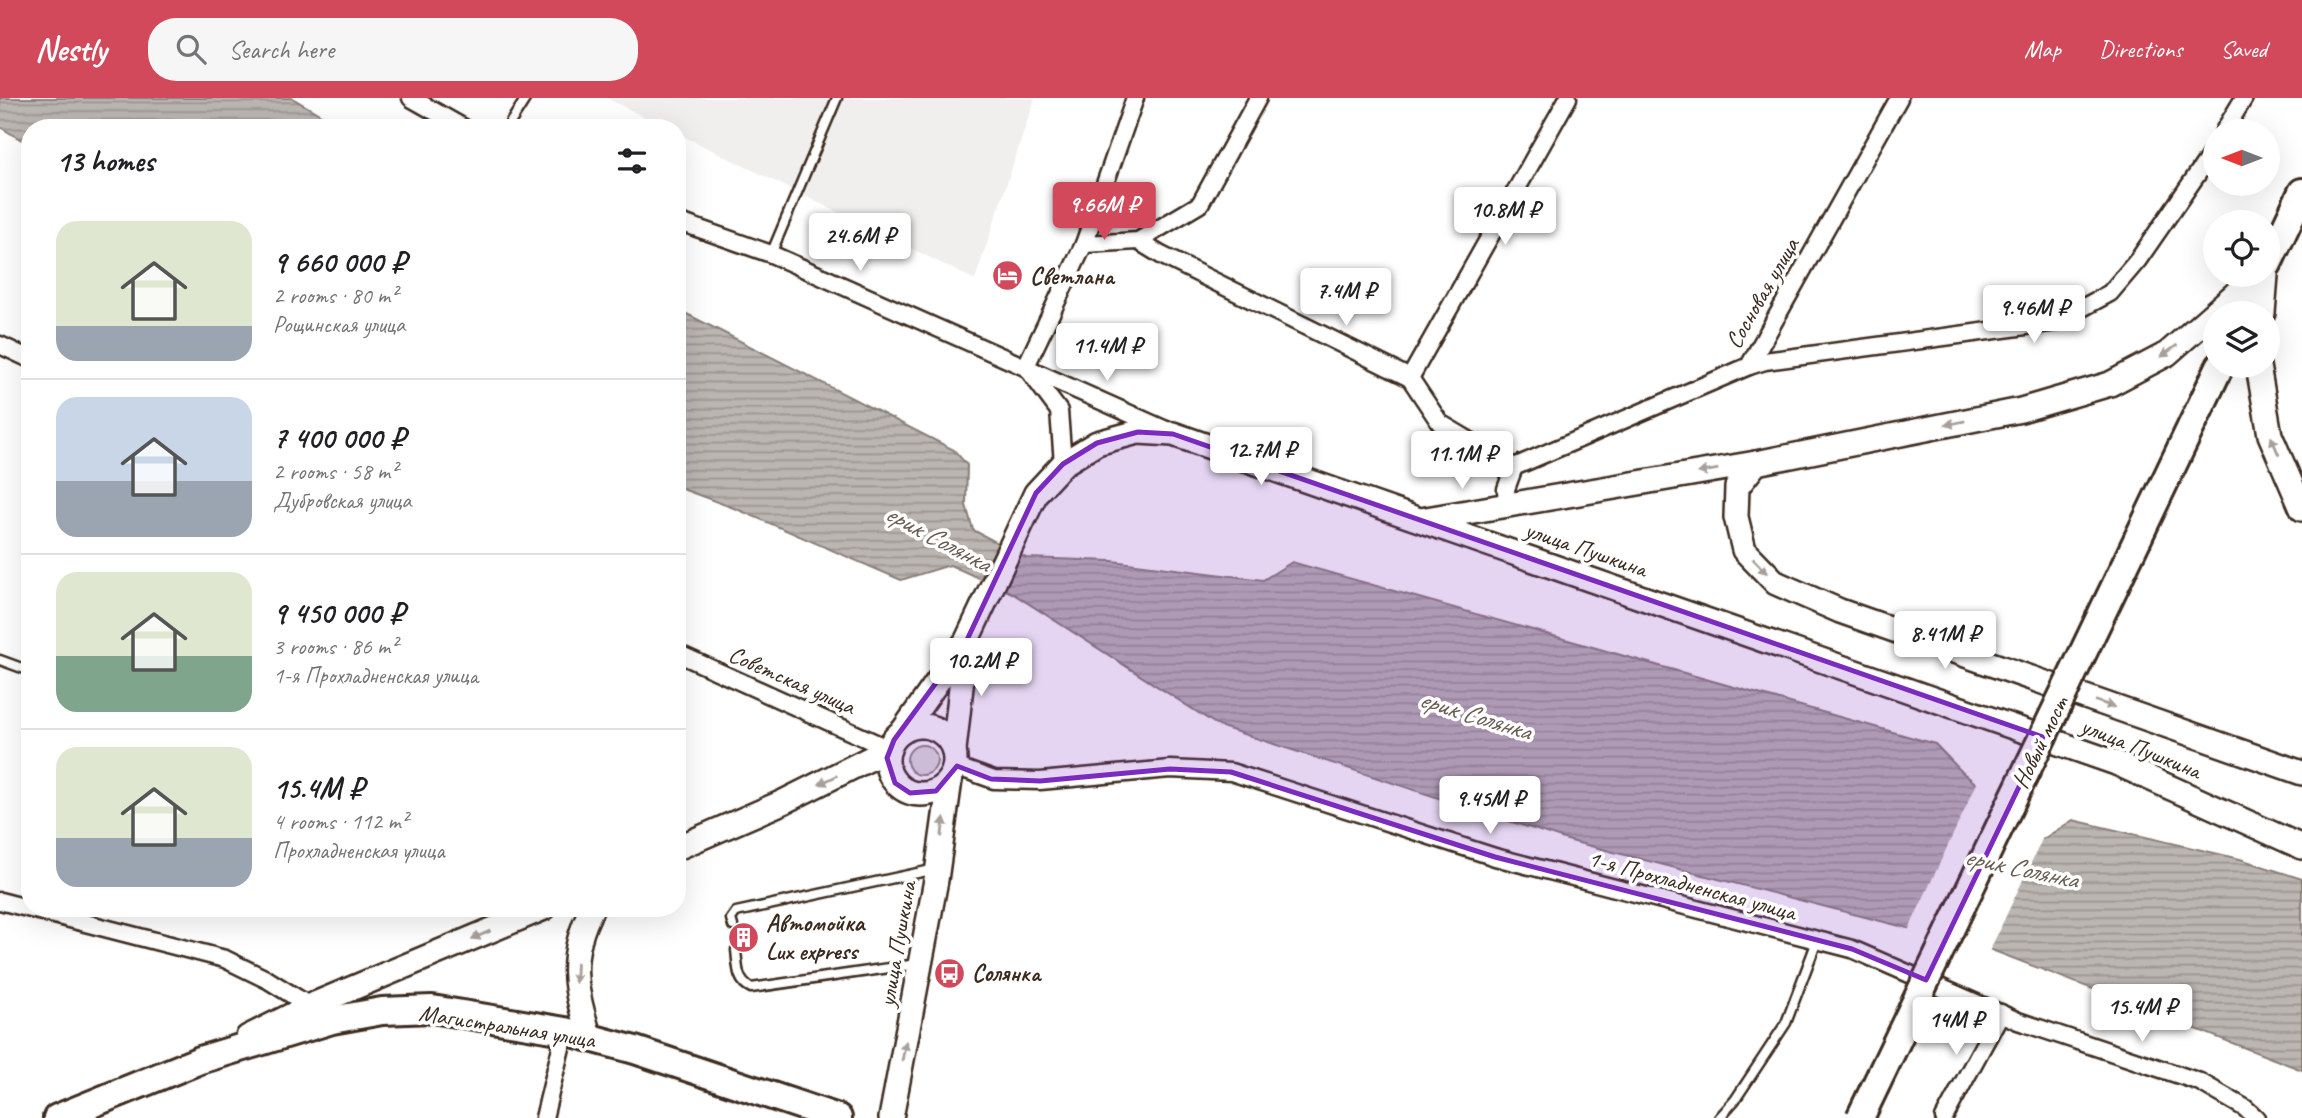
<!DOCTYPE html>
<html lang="en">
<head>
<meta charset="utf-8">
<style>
	body { margin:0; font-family:Caveat,sans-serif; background:#f6f6f6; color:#202124; height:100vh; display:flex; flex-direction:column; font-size:26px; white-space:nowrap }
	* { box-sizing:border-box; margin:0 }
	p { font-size:23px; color:#757577 }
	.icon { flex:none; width:38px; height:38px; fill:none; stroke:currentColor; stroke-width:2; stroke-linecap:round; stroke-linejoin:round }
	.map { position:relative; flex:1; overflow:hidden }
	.drawer { position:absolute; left:21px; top:21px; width:665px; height:798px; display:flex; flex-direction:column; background:#fff; border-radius:28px; box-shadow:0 7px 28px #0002 }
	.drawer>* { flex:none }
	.needle { width:46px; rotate:270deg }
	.tools { position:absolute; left:2203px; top:21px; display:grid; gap:14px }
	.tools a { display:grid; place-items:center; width:77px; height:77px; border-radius:50%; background:#fff; box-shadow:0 7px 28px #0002; font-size:35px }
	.price { position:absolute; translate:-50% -60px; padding:0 16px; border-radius:7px; background:#fff; color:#222; font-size:23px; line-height:46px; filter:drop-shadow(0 2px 4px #0008) }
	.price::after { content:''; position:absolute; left:50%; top:42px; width:21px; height:16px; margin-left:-10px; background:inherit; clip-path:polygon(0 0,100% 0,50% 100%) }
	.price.on { background:#d1495b; color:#fff }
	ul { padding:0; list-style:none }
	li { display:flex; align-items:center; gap:21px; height:175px; padding:0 35px }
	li+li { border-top:2px solid #e0e0e0 }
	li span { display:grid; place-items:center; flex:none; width:196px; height:140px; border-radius:21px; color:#555 }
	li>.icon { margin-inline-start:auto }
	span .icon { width:84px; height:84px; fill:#fffc; stroke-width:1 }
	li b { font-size:30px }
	h2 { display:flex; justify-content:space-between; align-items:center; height:84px; padding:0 35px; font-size:30px }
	header { display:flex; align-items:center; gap:42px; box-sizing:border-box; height:98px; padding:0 35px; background:#d1495b; color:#fff }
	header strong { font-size:33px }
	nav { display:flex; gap:38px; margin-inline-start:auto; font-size:24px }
	.search { width:490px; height:63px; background:#f6f6f6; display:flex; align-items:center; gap:18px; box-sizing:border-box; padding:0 24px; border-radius:28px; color:#757577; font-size:26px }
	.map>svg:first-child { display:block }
	.built { fill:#f1efee }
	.grass { fill:#e2e0de; stroke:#8e857e; stroke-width:2 }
	.water { fill:url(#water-rules); stroke:#887e77; stroke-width:2 }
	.pier { fill:#fff }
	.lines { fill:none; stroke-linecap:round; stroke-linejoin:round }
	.service-casing { stroke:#3b2a1e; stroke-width:13 }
	.minor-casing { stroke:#3b2a1e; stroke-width:21 }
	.secondary-casing { stroke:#3b2a1e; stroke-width:28 }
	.trunk-casing { stroke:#3b2a1e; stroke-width:32 }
	.service { stroke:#fff; stroke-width:8 }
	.minor { stroke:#fff; stroke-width:16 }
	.secondary { stroke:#fff; stroke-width:23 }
	.trunk { stroke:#fff; stroke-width:26 }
	.trunk-bridge-casing { stroke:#3b2a1e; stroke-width:32; stroke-linecap:butt }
	.trunk-bridge { stroke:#fff; stroke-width:26 }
	.oneway { fill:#a79f9a }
	.marked { fill:#7b2cbf; fill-opacity:0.2; stroke:#7b2cbf; stroke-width:5; stroke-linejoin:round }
	.labels { text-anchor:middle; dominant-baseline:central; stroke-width:7; stroke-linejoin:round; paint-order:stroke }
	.poi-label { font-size:24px; font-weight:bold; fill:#3b2a1e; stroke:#fff; text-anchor:start }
	.street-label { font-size:24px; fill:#3b2a1e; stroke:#fff }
	.water-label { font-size:26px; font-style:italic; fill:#685b52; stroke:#fff }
</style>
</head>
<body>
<header>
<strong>Nestly</strong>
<div class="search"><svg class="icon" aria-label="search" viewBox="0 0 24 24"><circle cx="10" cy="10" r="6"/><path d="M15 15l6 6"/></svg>Search here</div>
<nav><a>Map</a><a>Directions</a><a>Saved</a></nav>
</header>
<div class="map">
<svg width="2302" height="1020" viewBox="0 0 2302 1020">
	<defs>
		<pattern id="water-rules" width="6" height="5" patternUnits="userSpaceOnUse" patternTransform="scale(1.75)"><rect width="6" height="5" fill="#bcb6b3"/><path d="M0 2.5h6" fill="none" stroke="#9a9491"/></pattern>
	</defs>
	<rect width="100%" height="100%" fill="#fff"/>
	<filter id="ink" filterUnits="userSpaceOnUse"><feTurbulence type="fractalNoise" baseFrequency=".0143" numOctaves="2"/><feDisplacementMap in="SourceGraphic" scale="14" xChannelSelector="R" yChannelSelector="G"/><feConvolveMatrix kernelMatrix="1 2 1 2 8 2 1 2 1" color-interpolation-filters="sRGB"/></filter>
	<g filter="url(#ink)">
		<polygon class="built" points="606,0 1035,0 975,182 677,35 677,30 666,30"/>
		<circle class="grass" cx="922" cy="662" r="15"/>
		<g class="water">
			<polygon points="0,0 292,0 343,30 30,30 30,47 0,29"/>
			<polygon points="677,211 954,352 967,367 966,407 973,432 1026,460 1112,463 1263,482 1292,464 1935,646 1962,674 2043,741 2073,722 2240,761 2302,781 2302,972 1989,851 1567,742 1219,628 1012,495 950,467 901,482 739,412 677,389"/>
		</g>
		<polygon class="pier" points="1978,683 2045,735 1989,854 1908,833"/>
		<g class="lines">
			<defs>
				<g id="service">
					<polyline points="507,30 526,0"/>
					<polyline points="771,156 837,0"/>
					<polyline points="0,562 30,573"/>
					<polyline points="733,828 731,821 736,814 936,771"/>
					<path d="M736 852C738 867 736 883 751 890L917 866"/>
					<polyline points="1719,1020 1735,1002 1786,925 1817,843"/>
				</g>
				<g id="minor">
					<polyline points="411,0 464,30"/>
					<polyline points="2224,33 2244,0"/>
					<polyline points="677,123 771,156 1164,331"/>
					<polyline points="1138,143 1161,157 1410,280 1440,325 1514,369"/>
					<polyline points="1084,146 1138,143 1200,106 1258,0"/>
					<polyline points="0,247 30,261"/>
					<polyline points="1026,268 1084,146 1135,0"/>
					<polyline points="1749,268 1765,263 2056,224 2110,195 2138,162 2216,49"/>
					<polyline points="1027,270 1059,313 1063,366"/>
					<polyline points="1410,280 1568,0"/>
					<polyline points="1507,408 1506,391 1514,369 1749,268 1899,0"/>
					<polyline points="677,555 889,651"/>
					<polyline points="955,668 994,682 1040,683 1170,671 1231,674 1495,759 1852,851 2018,923 2200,984 2245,1010 2256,1020"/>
					<polyline points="0,803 225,861 268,882 310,908"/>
					<polyline points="544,1020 565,933"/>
					<polyline points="1944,1020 2001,915"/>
				</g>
				<g id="secondary">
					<polyline points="2263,215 2266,177"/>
					<polyline points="2258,268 2270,337 2302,411"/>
					<polyline points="1756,365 1737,389 1736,419 1744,452 1776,485 1840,513 2302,675"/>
					<polyline points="1426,421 1756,365 2021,312 2110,286 2167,256 2257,177"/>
					<circle cx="921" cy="662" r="34"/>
					<polyline points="902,634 964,546"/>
					<polyline points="954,652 966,544 1036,395 1063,366 1097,345 1138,334 1173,336 2116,665 2302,749"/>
					<polyline points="677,750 783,704 889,651"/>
					<polyline points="248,939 310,908 544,810"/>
					<path d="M590 940C574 890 567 859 592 810"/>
					<polyline points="891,1020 936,782 950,682"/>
				</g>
				<g id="trunk">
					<polyline points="2268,166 2302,94"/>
					<polyline points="2245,215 2263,177"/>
					<polyline points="2138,440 2220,268"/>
					<polyline points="57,1020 200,962 332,922 382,913 432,911 565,933 635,952 838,1020"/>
				</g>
			</defs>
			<use href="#service" class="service-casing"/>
			<use href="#minor" class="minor-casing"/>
			<use href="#secondary" class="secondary-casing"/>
			<use href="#trunk" class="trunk-casing"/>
			<use href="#service" class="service"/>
			<use href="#minor" class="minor"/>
			<use href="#secondary" class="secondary"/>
			<use href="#trunk" class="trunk"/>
			<defs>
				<polyline id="trunk-bridge" points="1860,1020 2138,440"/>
			</defs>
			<use href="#trunk-bridge" class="trunk-bridge-casing"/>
			<use href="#trunk-bridge" class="trunk-bridge"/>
		</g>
		<defs><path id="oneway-solid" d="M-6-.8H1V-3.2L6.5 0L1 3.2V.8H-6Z" transform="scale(1.75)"/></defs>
		<g class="oneway">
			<use href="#oneway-solid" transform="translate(2169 253) rotate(144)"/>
			<use href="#oneway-solid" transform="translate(1955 325) rotate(169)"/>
			<use href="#oneway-solid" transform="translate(2275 348) rotate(-113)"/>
			<use href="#oneway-solid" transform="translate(1708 373) rotate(170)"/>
			<use href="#oneway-solid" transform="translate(1760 468) rotate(46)"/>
			<use href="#oneway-solid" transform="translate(2105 606) rotate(19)"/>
			<use href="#oneway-solid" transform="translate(828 682) rotate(154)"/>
			<use href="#oneway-solid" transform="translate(943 729) rotate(-82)"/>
			<use href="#oneway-solid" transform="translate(481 837) rotate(157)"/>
			<use href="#oneway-solid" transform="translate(576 875) rotate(93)"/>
			<use href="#oneway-solid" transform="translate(904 953) rotate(-79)"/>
		</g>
	</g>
	<path class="marked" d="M1138 334 1173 336 2043 639 1926 882 1852 851 1495 759 1231 674 1170 671 1040 683 991 681 957 668 936 693 910 695 895 685 887 660 894 642 966 544 1036 395 1063 366 1097 345Z"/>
	<defs>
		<symbol id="hotel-disc" viewBox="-11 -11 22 22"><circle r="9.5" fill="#d1495b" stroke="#fff"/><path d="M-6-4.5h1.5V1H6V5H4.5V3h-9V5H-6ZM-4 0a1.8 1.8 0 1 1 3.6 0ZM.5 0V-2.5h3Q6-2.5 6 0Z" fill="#fff"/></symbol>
		<symbol id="building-disc" viewBox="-11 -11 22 22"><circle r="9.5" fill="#d1495b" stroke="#fff"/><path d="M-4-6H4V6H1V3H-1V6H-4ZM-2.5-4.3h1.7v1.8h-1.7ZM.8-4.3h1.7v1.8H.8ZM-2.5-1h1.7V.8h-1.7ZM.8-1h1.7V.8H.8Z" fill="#fff"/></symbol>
		<symbol id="bus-disc" viewBox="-11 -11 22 22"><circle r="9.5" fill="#d1495b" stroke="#fff"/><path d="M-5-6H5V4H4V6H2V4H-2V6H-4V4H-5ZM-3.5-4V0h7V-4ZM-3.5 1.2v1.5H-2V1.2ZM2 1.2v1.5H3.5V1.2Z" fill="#fff"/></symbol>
	</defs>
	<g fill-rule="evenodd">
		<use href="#hotel-disc" x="990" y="160" width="35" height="35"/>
		<use href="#building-disc" x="726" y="822" width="35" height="35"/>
		<use href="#bus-disc" x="932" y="858" width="35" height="35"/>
	</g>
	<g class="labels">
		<g class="poi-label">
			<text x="1030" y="178">Светлана</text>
			<text x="766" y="825">Автомойка<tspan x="766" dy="28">Lux express</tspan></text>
			<text x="972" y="875">Солянка</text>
		</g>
		<g class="street-label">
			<text transform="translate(1762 195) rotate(-60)">Сосновая улица</text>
			<text transform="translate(1586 451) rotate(19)">улица Пушкина</text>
			<text transform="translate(792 582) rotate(24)">Советская улица</text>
			<text transform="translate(2040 644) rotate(-64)">Новый мост</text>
			<text transform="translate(2141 650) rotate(22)">улица Пушкина</text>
			<text transform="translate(1692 787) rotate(15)">1-я Прохладненская улица</text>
			<text transform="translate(897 846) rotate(-80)">улица Пушкина</text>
			<text transform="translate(507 928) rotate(9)">Магистральная улица</text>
		</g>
		<g class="water-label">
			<text transform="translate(938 440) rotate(28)">ерик Солянка</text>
			<text transform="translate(1475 617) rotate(17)">ерик Солянка</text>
			<text transform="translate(2021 770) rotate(12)">ерик Солянка</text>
		</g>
	</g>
</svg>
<div class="tools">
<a><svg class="needle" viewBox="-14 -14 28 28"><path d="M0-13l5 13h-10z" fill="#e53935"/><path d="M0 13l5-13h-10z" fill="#757577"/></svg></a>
<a><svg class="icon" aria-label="locate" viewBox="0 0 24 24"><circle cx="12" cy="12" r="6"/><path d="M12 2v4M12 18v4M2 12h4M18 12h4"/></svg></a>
<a><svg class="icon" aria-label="layers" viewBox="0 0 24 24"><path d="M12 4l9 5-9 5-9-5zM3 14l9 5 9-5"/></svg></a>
</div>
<b class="price on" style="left:1104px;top:144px">9.66M ₽</b>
<b class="price" style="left:1505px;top:149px">10.8M ₽</b>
<b class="price" style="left:860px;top:175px">24.6M ₽</b>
<b class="price" style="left:1346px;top:230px">7.4M ₽</b>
<b class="price" style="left:2034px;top:247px">9.46M ₽</b>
<b class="price" style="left:1107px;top:285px">11.4M ₽</b>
<b class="price" style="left:1261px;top:389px">12.7M ₽</b>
<b class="price" style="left:1462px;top:393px">11.1M ₽</b>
<b class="price" style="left:1945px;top:573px">8.41M ₽</b>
<b class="price" style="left:981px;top:600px">10.2M ₽</b>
<b class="price" style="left:1490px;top:738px">9.45M ₽</b>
<b class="price" style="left:2142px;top:946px">15.4M ₽</b>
<b class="price" style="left:1956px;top:959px">14M ₽</b>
<section class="drawer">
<h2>13 homes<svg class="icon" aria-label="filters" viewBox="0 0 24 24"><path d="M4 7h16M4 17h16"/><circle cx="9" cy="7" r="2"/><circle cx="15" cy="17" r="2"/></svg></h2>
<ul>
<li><span style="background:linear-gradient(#dfe7d0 75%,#9aa5b1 0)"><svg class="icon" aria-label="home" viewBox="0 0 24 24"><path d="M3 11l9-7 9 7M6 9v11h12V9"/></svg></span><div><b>9 660 000 ₽</b><p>2 rooms · 80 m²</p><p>Рощинская улица</p></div></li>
<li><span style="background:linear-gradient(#c9d6e8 60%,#9aa5b1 0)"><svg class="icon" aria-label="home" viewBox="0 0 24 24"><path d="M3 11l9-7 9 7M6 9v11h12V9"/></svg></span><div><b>7 400 000 ₽</b><p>2 rooms · 58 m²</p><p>Дубровская улица</p></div></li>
<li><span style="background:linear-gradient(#dfe7d0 60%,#7fa58c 0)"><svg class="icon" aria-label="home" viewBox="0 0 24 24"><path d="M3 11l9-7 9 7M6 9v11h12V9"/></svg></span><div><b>9 450 000 ₽</b><p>3 rooms · 86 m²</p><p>1-я Прохладненская улица</p></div></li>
<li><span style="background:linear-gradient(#dfe7d0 65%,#9aa5b1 0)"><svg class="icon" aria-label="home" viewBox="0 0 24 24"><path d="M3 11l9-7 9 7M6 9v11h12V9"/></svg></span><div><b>15.4M ₽</b><p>4 rooms · 112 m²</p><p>Прохладненская улица</p></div></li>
</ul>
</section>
</div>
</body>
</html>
